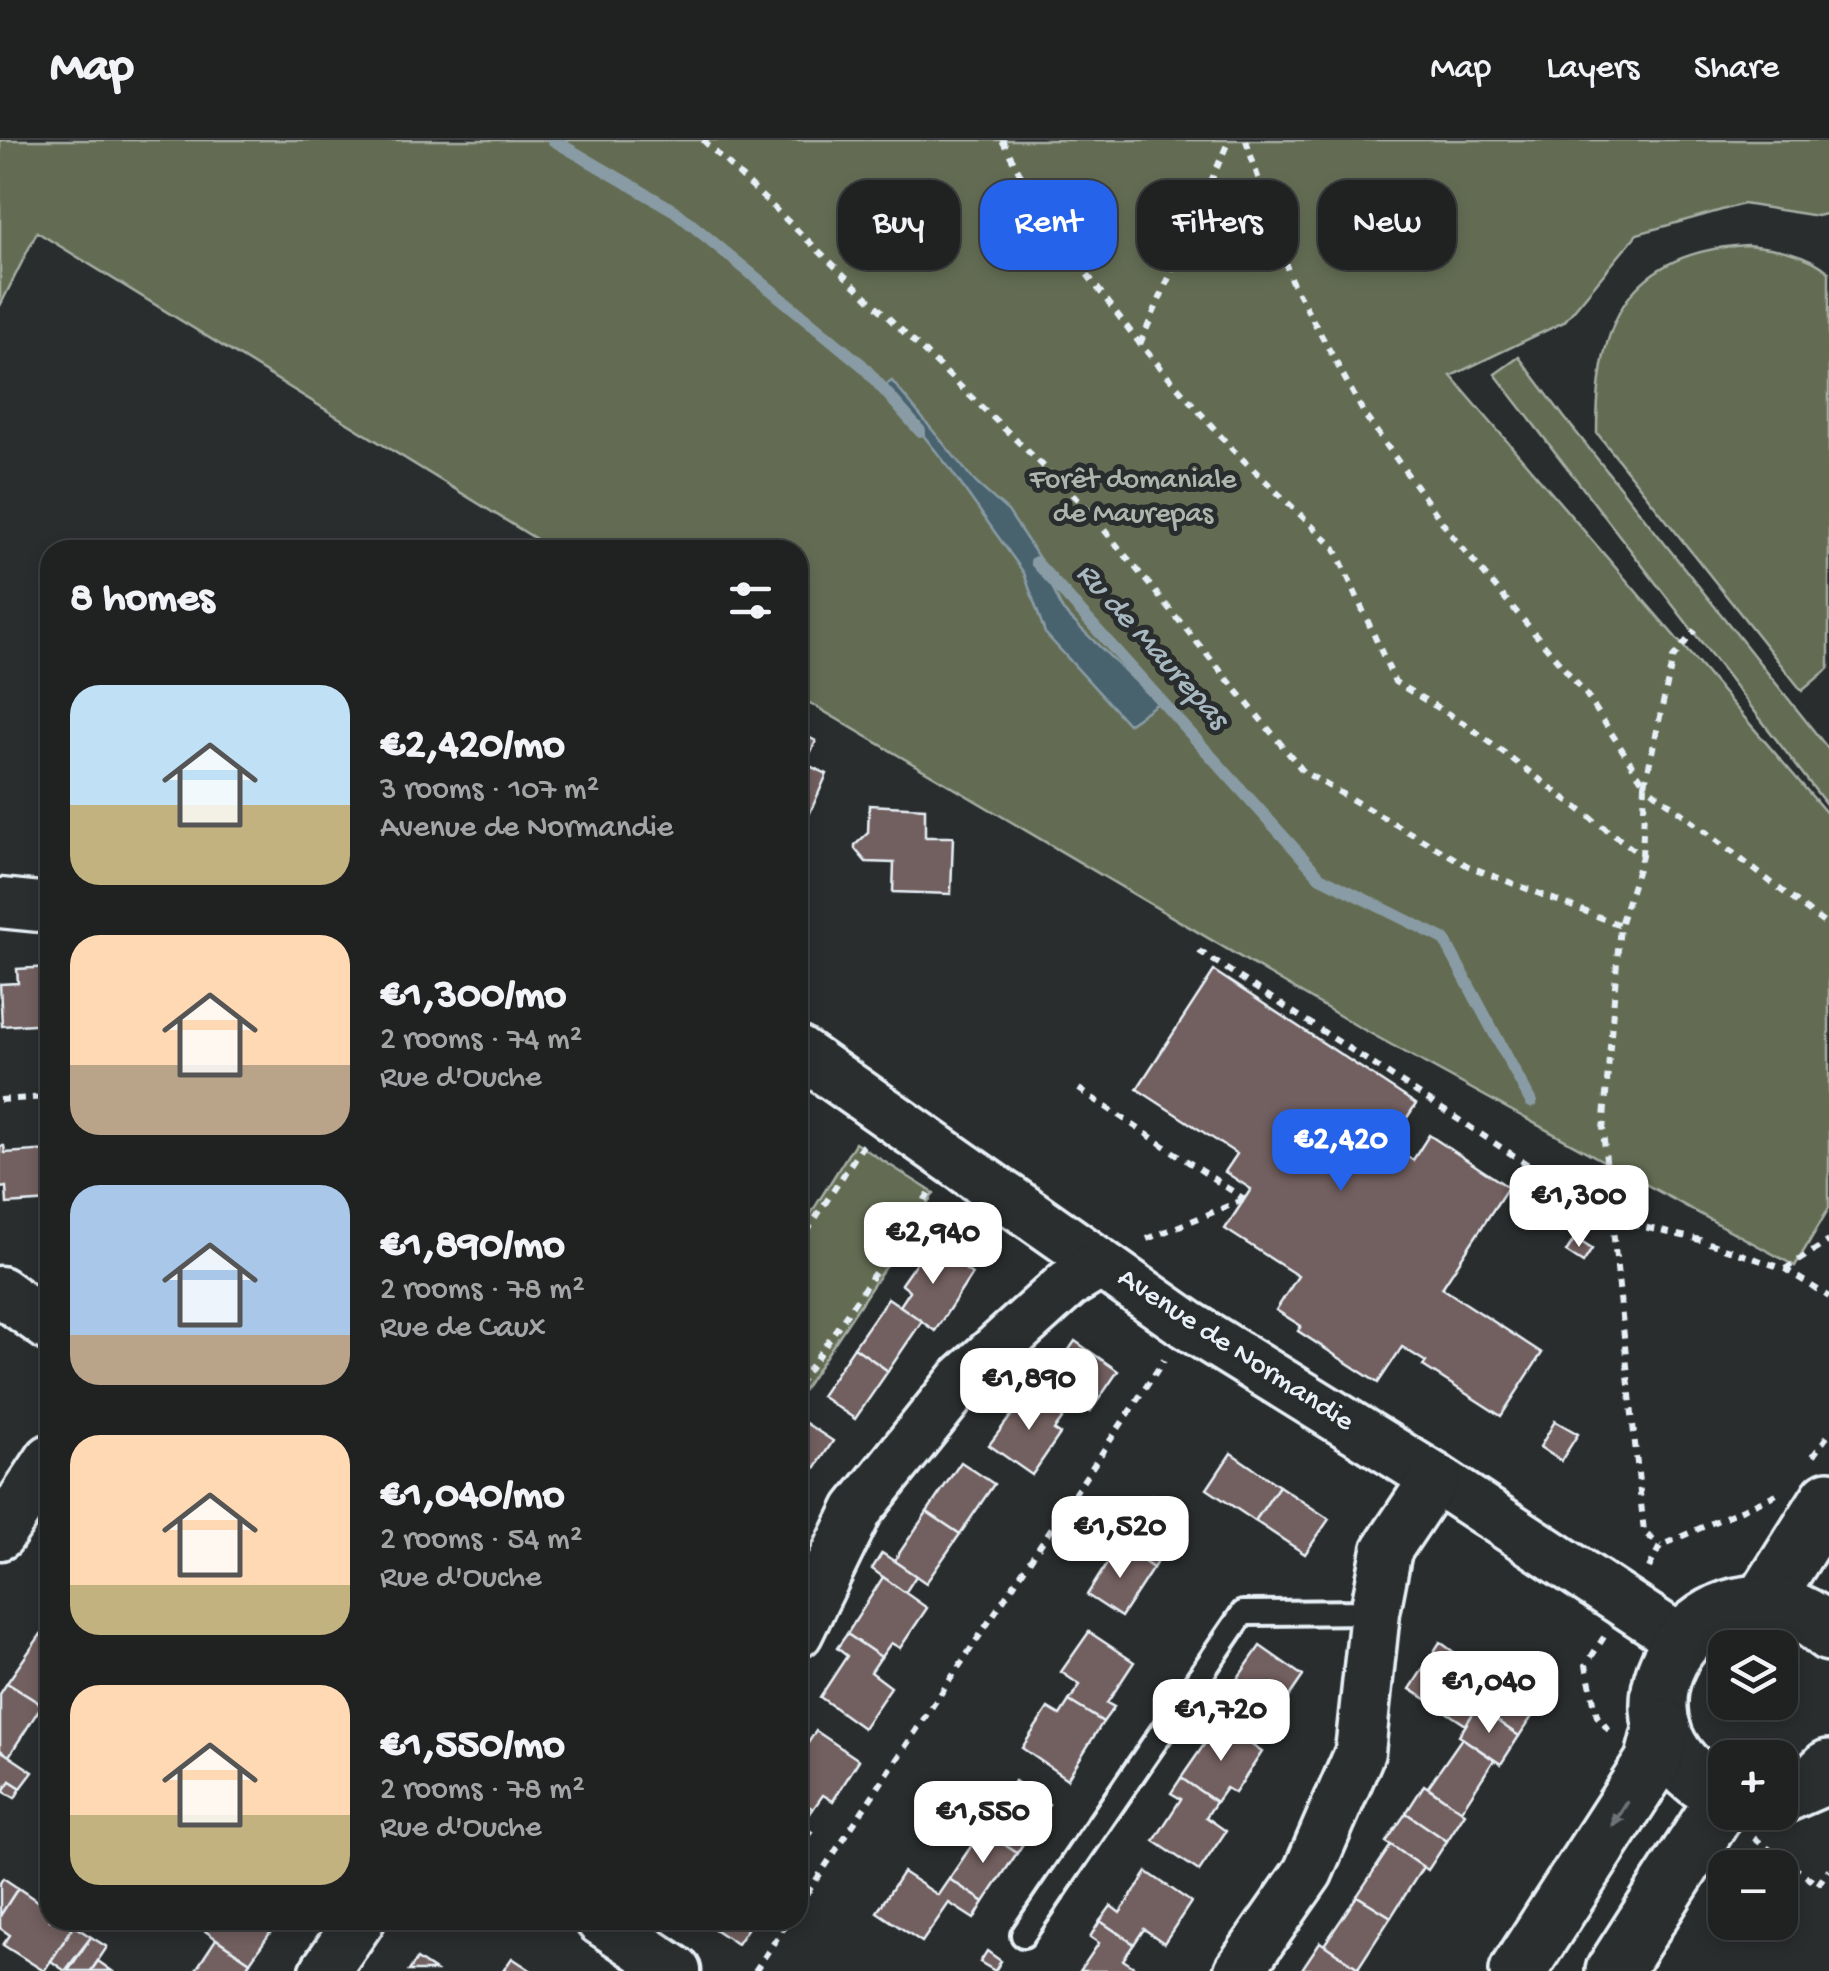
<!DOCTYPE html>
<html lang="en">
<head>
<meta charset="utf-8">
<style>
	body { margin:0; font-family:"Gochi Hand",sans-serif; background:#2d2f2f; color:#f1f3f6; height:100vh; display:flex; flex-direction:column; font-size:38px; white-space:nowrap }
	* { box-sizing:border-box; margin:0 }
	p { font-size:32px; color:#a2a4a5 }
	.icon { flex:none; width:55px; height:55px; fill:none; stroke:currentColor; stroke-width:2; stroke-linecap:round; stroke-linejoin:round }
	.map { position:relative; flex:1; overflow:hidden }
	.drawer { position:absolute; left:40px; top:400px; width:768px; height:1390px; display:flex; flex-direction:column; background:#202222; border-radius:30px; box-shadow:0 5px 15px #0003,0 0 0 2px #3d3f40 }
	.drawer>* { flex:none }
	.guide { position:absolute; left:838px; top:40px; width:840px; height:90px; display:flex; gap:20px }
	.tools { position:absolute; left:1708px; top:1490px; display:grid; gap:20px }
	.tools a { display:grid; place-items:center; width:90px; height:90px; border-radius:20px; background:#202222; box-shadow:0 5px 15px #0003,0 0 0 2px #3d3f40; font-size:50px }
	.price { position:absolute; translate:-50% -85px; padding:0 22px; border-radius:20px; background:#fff; color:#222; font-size:32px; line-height:65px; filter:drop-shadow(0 2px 5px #0008) }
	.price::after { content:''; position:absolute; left:50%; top:60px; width:30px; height:22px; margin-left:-15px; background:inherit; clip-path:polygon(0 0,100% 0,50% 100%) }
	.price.current { background:#2563eb; color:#fff }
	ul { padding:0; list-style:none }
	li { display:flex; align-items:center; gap:30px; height:250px; padding:0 30px }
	li span { display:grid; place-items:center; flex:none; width:280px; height:200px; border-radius:30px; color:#555 }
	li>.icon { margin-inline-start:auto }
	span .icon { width:120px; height:120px; fill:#fffc; stroke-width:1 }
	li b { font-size:42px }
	h2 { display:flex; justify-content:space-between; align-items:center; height:120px; padding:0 30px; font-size:42px }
	.tag { padding:0 35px; border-radius:30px; background:#202222; box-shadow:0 5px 15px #0003,0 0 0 2px #3d3f40; font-size:35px; line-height:90px }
	.tag.current { background:#2563eb; color:#fff }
	header { display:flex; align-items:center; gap:60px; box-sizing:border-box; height:140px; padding:0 50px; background:#202222; border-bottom:2px solid #3d3f40 }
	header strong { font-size:48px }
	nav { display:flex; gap:55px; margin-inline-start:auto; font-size:35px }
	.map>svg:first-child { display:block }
	.green { fill:#646c52; stroke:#a6aea5; stroke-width:2.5 }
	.water { fill:#49636e; stroke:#899ca5; stroke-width:2.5 }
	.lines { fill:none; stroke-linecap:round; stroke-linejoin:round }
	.stream { stroke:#899ca5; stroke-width:12 }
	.building { fill:#725f5e; stroke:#e8f1f8; stroke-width:2.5 }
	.lane-casing { stroke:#e8f1f8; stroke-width:30 }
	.street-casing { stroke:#e8f1f8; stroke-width:55 }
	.secondary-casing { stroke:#e8f1f8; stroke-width:62 }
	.path { stroke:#e8f1f8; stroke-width:6; stroke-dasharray:8 8; stroke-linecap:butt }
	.lane { stroke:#2a2d2e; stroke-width:22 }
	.street { stroke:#2a2d2e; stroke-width:48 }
	.secondary { stroke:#2a2d2e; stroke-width:55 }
	.oneway { fill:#6c7275 }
	.labels { text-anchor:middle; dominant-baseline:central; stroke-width:10; stroke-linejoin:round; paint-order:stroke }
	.park-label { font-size:30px; fill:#adb5ad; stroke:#2a2d2e }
	.street-label { font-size:30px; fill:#e8f1f8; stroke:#2a2d2e }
	.water-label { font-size:32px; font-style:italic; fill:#a8b8c1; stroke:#2a2d2e }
</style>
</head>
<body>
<header>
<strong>Map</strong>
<nav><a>Map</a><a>Layers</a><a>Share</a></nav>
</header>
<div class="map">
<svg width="1829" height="1831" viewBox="0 0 1829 1831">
	<rect width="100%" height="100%" fill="#2a2d2e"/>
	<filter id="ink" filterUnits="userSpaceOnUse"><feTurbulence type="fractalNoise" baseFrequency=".01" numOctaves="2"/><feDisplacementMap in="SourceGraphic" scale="20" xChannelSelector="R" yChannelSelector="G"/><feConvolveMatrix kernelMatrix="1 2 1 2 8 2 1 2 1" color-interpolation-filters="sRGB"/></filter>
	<g filter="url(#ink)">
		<g class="green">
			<polygon points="0,0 1829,0 1829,73 1817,76 1743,64 1637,94 1564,182 1451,236 1829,676 1829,1068 1795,1126 1357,886 798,556 798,410 554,410 37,92 0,166"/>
			<path d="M1747 105C1776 108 1807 113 1829 132V528L1802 551 1597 293C1597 183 1626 112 1747 105Z"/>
			<polygon points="1519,217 1564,277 1829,610 1829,668 1495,234"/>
			<polygon points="855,1003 934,1053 798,1258 798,1094"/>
		</g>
		<polygon class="water" points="892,241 976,343 1008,371 1039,418 1063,471 1158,563 1128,584 1045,493 1024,433 947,325 884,246"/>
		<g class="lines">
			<g class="stream">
				<polyline points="553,0 675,71 862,225 920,291"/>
				<polyline points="1036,422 1320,737 1444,799 1531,962"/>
			</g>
		</g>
		<g class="building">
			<polygon points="798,592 816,601 805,624 827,634 802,691 798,689"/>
			<polygon points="869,665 925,668 925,697 953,697 951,754 893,752 894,723 866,722 855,709 855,705 868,693"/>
			<polygon points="50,827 50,883 2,886 0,844 18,843 17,829"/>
			<polygon points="1214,831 1416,964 1389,1005 1413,1020 1429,995 1508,1047 1442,1148 1542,1213 1501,1276 1423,1226 1426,1222 1402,1207 1378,1243 1298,1191 1301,1186 1276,1170 1298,1136 1225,1089 1251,1049 1225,1032 1237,1014 1137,949"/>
			<polygon points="0,1006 4,1006 5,1013 50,1010 50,1061 7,1064 6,1047 0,1048"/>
			<polygon points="1575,1098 1592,1109 1583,1123 1566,1112"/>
			<polygon points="929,1104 972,1134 935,1191 900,1166 910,1151 901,1144"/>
			<polygon points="888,1158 922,1181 888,1231 854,1207"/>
			<polygon points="1075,1201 1118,1231 1090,1272 1075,1261 1065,1275 1029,1252 1040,1238 1047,1242"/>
			<polygon points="854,1207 888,1231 855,1279 821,1256"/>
			<polygon points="1029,1252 1065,1275 1054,1290 1060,1294 1032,1335 989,1305"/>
			<polygon points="798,1278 833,1301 798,1354"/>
			<polygon points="1555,1281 1578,1294 1561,1321 1540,1307"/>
			<polygon points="1231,1313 1279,1346 1255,1381 1207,1349"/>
			<polygon points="961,1322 994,1344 960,1394 927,1372"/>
			<polygon points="1279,1346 1329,1379 1305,1414 1255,1381"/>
			<polygon points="1152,1355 1186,1377 1153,1428 1119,1405"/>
			<polygon points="927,1372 960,1394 926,1443 894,1421"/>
			<polygon points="1119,1405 1153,1428 1121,1477 1087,1455"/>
			<polygon points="882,1413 916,1436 905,1453 872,1429"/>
			<polygon points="883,1437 927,1468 900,1508 891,1503 881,1517 847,1494"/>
			<polygon points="1089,1492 1134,1522 1107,1563 1114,1567 1103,1582 1069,1561 1080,1545 1061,1532"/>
			<polygon points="41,1494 50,1501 50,1554 42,1565 7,1543"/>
			<polygon points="847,1494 881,1517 871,1532 891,1547 863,1588 820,1557 847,1516 837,1508"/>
			<polygon points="1440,1502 1466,1521 1437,1566 1410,1549"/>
			<polygon points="1260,1506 1303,1536 1275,1577 1265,1571 1256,1585 1222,1561"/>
			<polygon points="1466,1521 1494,1540 1466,1585 1437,1566"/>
			<polygon points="1494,1540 1537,1569 1519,1596 1477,1567"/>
			<polygon points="7,1543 42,1565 9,1616 0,1610 0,1554"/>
			<polygon points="1069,1561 1103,1582 1067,1639 1022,1608 1048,1568 1060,1575"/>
			<polygon points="1222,1561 1256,1585 1245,1600 1210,1578"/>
			<polygon points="1477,1567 1519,1596 1501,1624 1459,1596"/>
			<polygon points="1219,1583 1262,1612 1235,1653 1226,1648 1216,1662 1181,1638"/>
			<polygon points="816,1591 859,1620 833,1661 823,1655 813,1669 798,1659 798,1618"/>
			<polygon points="1462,1598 1494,1620 1461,1671 1428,1647"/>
			<polygon points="0,1610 33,1632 21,1648 10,1641 0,1655"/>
			<polygon points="1181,1638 1216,1662 1206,1677 1226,1691 1199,1731 1154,1701 1181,1659 1171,1653"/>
			<polygon points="10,1641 21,1648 15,1658 3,1651"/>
			<polygon points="1015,1641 1049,1664 1017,1713 982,1690"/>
			<polygon points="1424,1645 1465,1673 1447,1701 1406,1673"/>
			<polygon points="798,1659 813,1669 802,1685 812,1692 798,1713"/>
			<polygon points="1406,1673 1447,1701 1428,1730 1386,1702"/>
			<polygon points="982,1690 1017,1713 984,1762 949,1739"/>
			<polygon points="1391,1705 1423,1727 1391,1777 1357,1756"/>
			<polygon points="903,1732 938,1755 949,1739 984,1762 974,1779 949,1763 922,1802 877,1772"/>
			<polygon points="1147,1732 1191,1762 1164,1803 1144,1789 1134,1804 1100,1781 1111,1766 1120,1773"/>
			<polygon points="3,1738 18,1748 0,1776 0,1743"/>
			<polygon points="18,1748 50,1770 50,1780 65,1780 74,1786 44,1831 3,1805 10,1795 0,1788 0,1776"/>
			<polygon points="1357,1756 1391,1777 1358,1828 1324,1805"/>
			<polygon points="212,1780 227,1784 229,1780 279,1780 250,1822 205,1791"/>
			<polygon points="701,1780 753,1780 737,1804"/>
			<polygon points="1100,1781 1134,1804 1123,1820 1140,1831 1080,1831 1099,1803 1090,1797"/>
			<polygon points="74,1786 91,1797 65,1831 51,1821"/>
			<polygon points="91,1797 107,1807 91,1831 68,1831"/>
			<polygon points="216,1799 250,1822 244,1831 195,1831"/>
			<polygon points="1320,1802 1358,1828 1361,1831 1302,1829"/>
			<polygon points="987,1811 1001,1821 995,1831 980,1822"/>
			<polygon points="512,1818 532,1831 503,1831"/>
			<polygon points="417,1819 435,1831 409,1831"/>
			<polygon points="98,1821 112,1831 91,1831"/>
		</g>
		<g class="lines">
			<defs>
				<polyline id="lane" points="1023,1795 1243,1473 1375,1472"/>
				<g id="street">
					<polyline points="0,763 50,768"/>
					<polyline points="798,911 1188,1185 1435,1338 1681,1500"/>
					<polyline points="0,1151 50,1187"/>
					<polyline points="0,1395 50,1319"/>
					<polyline points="798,1493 858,1370 962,1240 1068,1144 1101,1124"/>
					<polyline points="600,1780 676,1831"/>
					<polyline points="325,1831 360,1780"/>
					<polyline points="1239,1831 1308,1732 1360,1612 1375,1472 1387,1410 1435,1338"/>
				</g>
				<g id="secondary">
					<polyline points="1764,1462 1829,1359"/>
					<path d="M1725 1654C1716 1649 1706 1645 1698 1639 1593 1558 1721 1398 1829 1493"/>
					<polyline points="1780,1656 1817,1640 1829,1628"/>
					<polyline points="1518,1831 1653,1622 1662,1587"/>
					<polyline points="1614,1831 1725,1658"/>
				</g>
			</defs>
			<use href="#lane" class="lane-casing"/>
			<use href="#street" class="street-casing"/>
			<use href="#secondary" class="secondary-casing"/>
			<g class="path">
				<polyline points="703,0 1082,363 1304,632 1468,726 1620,785 1603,991 1644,1392 1660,1406"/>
				<polyline points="1002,0 1043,76 1140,204 1232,309 1335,408 1395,542 1467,585 1642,716 1620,785"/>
				<polyline points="1246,0 1291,140 1366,277 1453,397 1586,554 1645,645"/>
				<polyline points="1140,204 1229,0"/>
				<polyline points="1645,644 1673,518 1695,490"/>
				<polyline points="1642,716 1645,645 1829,787"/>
				<polyline points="1199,811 1613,1080 1700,1100 1785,1129 1829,1157"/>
				<polyline points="1079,949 1244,1059"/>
				<polyline points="0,960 48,957 50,952"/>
				<polyline points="1147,1099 1243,1060"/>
				<polyline points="798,1105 863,1005"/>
				<polyline points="1785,1129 1829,1101"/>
				<polyline points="798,1245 930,1052"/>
				<polyline points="1813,1316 1829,1294"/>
				<polyline points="1649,1428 1660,1406 1777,1354"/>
				<polyline points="1604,1497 1586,1525 1597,1576 1611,1593"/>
				<polyline points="1754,1698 1818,1745 1829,1729"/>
				<polyline points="798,1767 1164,1220"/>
				<polyline points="755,1831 789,1780"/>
			</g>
			<use href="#lane" class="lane"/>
			<use href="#street" class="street"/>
			<use href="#secondary" class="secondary"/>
		</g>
		<defs><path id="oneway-solid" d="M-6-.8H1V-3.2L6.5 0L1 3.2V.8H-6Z" transform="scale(2.5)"/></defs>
		<use class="oneway" href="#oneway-solid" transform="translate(1620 1674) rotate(122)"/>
	</g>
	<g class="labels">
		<g class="park-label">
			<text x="1133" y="341">Forêt domaniale<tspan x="1133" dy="34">de Maurepas</tspan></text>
		</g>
		<g class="street-label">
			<text transform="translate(1235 1211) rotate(33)">Avenue de Normandie</text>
		</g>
		<g class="water-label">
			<text transform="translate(1151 507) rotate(48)">Ru de Maurepas</text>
		</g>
	</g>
</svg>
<div class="tools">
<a><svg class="icon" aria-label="layers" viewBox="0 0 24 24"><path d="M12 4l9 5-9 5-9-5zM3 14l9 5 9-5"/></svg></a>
<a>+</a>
<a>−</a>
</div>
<b class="price current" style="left:1341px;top:1054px">€2,420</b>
<b class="price" style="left:1579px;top:1110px">€1,300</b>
<b class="price" style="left:933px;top:1147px">€2,940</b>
<b class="price" style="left:1029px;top:1293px">€1,890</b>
<b class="price" style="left:1120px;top:1441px">€1,520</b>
<b class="price" style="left:1489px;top:1596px">€1,040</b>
<b class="price" style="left:1221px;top:1624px">€1,720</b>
<b class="price" style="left:983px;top:1726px">€1,550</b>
<div class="guide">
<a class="tag">Buy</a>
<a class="tag current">Rent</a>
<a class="tag">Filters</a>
<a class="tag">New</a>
</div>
<section class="drawer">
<h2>8 homes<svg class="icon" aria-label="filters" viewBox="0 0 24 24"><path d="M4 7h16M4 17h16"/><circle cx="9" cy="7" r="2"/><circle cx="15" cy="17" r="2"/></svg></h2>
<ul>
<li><span style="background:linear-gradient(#bfe0f5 60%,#c2b280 0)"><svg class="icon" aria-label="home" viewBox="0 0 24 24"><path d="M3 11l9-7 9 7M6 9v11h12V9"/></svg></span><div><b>€2,420/mo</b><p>3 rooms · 107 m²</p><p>Avenue de Normandie</p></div></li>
<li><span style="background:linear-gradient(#ffd9b3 65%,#b9a48a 0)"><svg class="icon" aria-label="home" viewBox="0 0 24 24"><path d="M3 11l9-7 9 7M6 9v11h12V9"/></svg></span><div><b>€1,300/mo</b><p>2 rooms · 74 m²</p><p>Rue d'Ouche</p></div></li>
<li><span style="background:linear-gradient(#a9c7e8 75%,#b9a48a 0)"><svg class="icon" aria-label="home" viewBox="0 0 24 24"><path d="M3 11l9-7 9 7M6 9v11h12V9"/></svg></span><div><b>€1,890/mo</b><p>2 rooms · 78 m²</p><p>Rue de Caux</p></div></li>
<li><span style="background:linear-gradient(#ffd9b3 75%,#c2b280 0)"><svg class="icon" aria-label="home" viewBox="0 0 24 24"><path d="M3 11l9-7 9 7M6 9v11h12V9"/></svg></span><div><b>€1,040/mo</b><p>2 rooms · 54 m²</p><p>Rue d'Ouche</p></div></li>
<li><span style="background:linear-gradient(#ffd9b3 65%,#c2b280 0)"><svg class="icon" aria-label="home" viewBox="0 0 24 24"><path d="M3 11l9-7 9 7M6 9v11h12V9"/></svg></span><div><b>€1,550/mo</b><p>2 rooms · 78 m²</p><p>Rue d'Ouche</p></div></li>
</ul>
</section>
</div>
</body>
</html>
